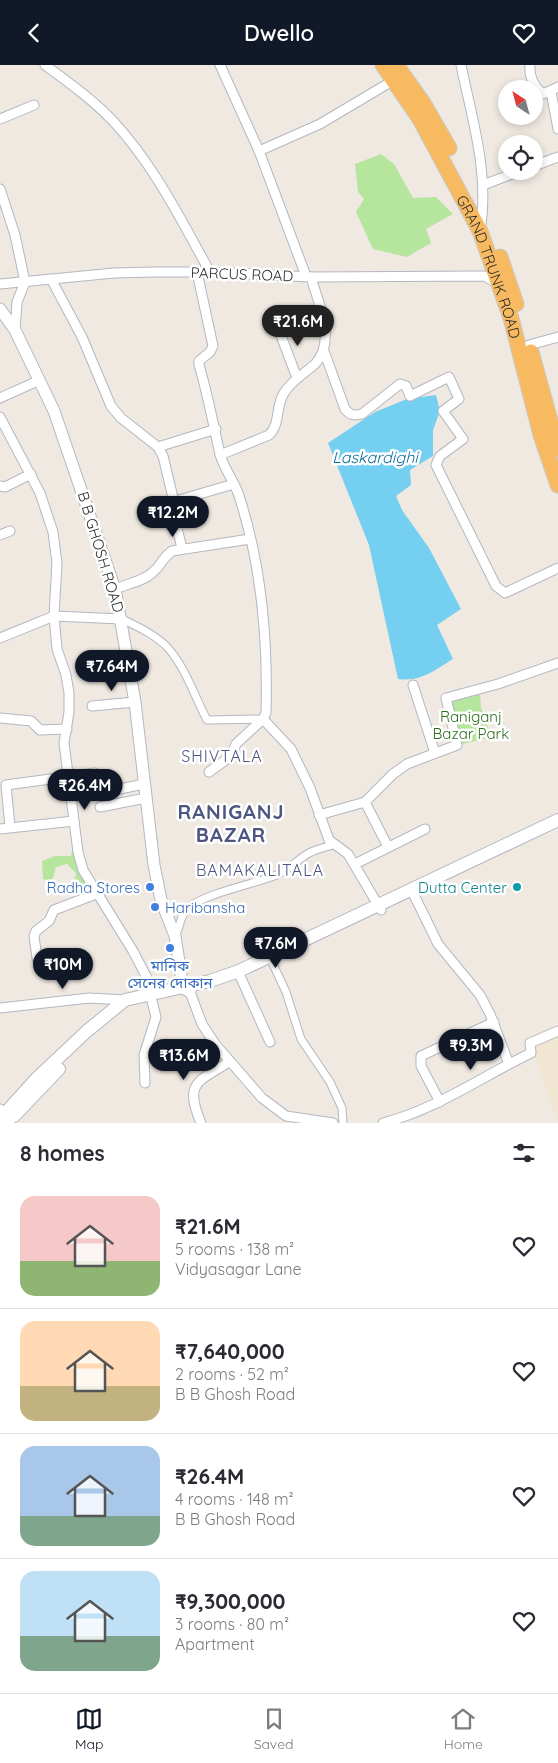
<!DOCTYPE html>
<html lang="en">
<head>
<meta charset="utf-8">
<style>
	body { margin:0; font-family:Quicksand,"Noto Sans Bengali",sans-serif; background:#f7f7f7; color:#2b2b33; height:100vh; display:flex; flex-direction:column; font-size:19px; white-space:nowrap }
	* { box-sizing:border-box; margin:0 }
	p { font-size:16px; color:#7c7c81 }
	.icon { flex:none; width:28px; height:28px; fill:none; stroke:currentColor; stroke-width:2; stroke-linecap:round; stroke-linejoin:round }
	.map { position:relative; height:1058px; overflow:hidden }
	.sheet { display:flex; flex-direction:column; background:#fff; flex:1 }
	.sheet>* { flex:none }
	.needle { width:32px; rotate:324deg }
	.tools { position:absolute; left:498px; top:15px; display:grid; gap:10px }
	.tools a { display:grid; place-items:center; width:45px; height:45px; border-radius:50%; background:#fff; box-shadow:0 2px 8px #0003; font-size:25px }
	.price { position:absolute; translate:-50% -42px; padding:0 11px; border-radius:18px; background:#111827; color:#fff; font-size:16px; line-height:32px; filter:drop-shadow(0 1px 2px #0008) }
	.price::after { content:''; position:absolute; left:50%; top:30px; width:15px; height:11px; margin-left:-8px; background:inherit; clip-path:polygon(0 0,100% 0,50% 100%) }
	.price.selected { background:#222; color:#fff }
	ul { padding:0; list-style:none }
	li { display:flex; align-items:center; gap:15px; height:125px; padding:0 20px }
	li+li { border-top:1px solid #e1e1e2 }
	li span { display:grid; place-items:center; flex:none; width:140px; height:100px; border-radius:15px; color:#555 }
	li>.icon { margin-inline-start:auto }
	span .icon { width:60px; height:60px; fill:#fffc; stroke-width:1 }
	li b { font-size:21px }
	h2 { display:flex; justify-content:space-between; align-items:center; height:60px; padding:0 20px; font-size:21px }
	header { display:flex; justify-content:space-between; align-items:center; height:65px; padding:0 20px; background:#111827; color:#fff; font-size:22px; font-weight:600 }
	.dock { display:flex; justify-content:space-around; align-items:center; height:70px; border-top:1px solid #e1e1e2; background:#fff; font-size:14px; color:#7c7c81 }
	.dock a { display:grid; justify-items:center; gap:2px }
	.dock .selected { color:#111827 }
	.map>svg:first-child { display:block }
	.education { fill:#f0e6d1 }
	.green { fill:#b6e59e }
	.water { fill:#75cff0 }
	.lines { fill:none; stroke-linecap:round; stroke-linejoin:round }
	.pedestrian-casing { stroke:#b4b7c1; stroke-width:9 }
	.minor-casing { stroke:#b4b7c1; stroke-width:11 }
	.tertiary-casing { stroke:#b4b7c1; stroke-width:13 }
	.secondary-casing { stroke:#b4b7c1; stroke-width:14 }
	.trunk-casing { stroke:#c9c9c9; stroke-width:17 }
	.pedestrian { stroke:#fff; stroke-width:7 }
	.minor { stroke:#fff; stroke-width:9 }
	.tertiary { stroke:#fff; stroke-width:11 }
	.secondary { stroke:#fff; stroke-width:12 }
	.trunk { stroke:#f8ba60; stroke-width:15 }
	.shop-dot { fill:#3f7fe0; stroke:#fff; stroke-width:2 }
	.culture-dot { fill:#0f9aa8; stroke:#fff; stroke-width:2 }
	.labels { text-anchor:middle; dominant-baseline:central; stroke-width:5; stroke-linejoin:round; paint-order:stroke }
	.street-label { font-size:15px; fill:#2e2e2e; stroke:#fff }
	.park-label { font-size:15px; fill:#2c6e1b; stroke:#fff }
	.shop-label { font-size:15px; fill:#366cbe; stroke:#fff; text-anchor:end }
	.culture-label { font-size:15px; fill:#0d838f; stroke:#fff; text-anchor:end }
	.water-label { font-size:16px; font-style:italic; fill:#0d6fa3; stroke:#fff }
	.neighbourhood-label { font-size:16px; letter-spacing:1px; fill:#4d5680; stroke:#fff }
	.district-label { font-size:20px; font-weight:bold; letter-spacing:1px; fill:#4d5680; stroke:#fff }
</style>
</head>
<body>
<header><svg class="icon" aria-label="back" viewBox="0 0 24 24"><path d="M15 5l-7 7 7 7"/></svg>Dwello<svg class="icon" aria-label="heart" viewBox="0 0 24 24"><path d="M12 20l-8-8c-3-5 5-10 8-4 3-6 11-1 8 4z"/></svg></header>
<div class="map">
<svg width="558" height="1058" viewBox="0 0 558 1058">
	<rect width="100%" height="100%" fill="#efe9e1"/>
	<polygon class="education" points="558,969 558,1056 531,980"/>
	<g class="green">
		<polygon points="381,89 394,99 413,133 436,132 453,149 426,164 431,178 407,192 373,184 356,147 364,134 358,127 355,99"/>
		<polygon points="480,629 481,642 491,672 459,680 449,636"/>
		<polygon points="73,781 89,820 70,828 74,822 76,808 67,799 56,802 52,816 43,814 42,796 55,791 71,791"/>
	</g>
	<path class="water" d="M436 330 440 346 433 365V391L410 405 411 420 396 431 402 445 429 483 461 544 437 560 453 594C435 605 421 617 398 614L369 480 328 378 375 347 407 334Z"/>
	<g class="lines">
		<defs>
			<g id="pedestrian">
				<path d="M122 554C138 562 156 570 168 583 185 602 195 632 207 655L263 654"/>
				<path d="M175 871C182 859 178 851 191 841 208 828 253 819 274 811 288 806 297 795 309 788 317 784 327 782 335 779"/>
				<polyline points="272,897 286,927 301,974 330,1017 342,1043 343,1058"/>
			</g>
			<g id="minor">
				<path d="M45 0C68 17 93 35 113 56 154 100 181 155 210 207"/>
				<polyline points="220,0 259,86 306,211"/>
				<path d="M461 0C472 54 490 110 480 165"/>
				<path d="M530 0C529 12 533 21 543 29L558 22"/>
				<polyline points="551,27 558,64"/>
				<polyline points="0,54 34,40"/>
				<polyline points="259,86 320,59 394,15"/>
				<polyline points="534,101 558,92"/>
				<polyline points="483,120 520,106"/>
				<polyline points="0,124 15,170 25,217 17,237 15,265"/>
				<path d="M197 207 213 281 210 287 199 296V300C208 330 213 359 220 389 224 405 236 418 240 434 262 503 268 576 266 648L263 654 291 684 310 723 329 775 348 789 381 845"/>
				<polyline points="51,214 82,272 111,341 121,353 158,382 163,391 174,437"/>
				<polyline points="0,219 114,208 155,207 210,207 311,212 484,211 499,219"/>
				<polyline points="277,260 297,313"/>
				<polyline points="529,280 558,272"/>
				<path d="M324 286 345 344C350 350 354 351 362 349L400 319 406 321 410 331 449 312 459 334 443 346 463 374 440 391 436 400 496 521 505 528 558 503"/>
				<polyline points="0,333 40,315"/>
				<polyline points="0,352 40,428 53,467 57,498 54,551 57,584 66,610 69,628 69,647 64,678 78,787 83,805 133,886 147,913 150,929"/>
				<polyline points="158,382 216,364"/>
				<path d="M220 390 269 370C281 358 275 342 284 328 292 315 304 309 315 299 337 276 318 238 311 212"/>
				<polyline points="0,421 5,422 31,409"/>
				<polyline points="0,470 10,466"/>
				<polyline points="182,483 171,440 179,435 234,419"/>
				<path d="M115 524C127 519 144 516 153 507 162 500 161 494 172 486L250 474"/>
				<polyline points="0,573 54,551 122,554"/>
				<polyline points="413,620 435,688"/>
				<polyline points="92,641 135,637"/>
				<polyline points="0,653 31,656 40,665 67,664"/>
				<polyline points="209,707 231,691 236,679 263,654"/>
				<polyline points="365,737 388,782"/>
				<polyline points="100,742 146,733"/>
				<polyline points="319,750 365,737 393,709 407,699 457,680 446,633 498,619 558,598"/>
				<polyline points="10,762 6,720 95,708 100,728 144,719"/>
				<polyline points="0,764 74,756"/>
				<polyline points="355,799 425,764"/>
				<polyline points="414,830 438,879 480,930 490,949 509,999"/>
				<polyline points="37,893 34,871 36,866 49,856 54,845 96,829"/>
				<polyline points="240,911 270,977"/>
				<polyline points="190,927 202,959 215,979 262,1033 286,1051 333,1058"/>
				<polyline points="0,943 89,933 125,935"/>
				<polyline points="145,1018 144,990 156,952 152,936"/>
				<polyline points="440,1037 421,1001 421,991 494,957"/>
				<polyline points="0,1044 10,1058"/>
				<path d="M201 1058C184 1018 197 1017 229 997"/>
				<path d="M383 1058C437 1044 481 1012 531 988L530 978 558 966"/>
			</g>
			<polyline id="tertiary" points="0,244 15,265 54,346 115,524 135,637 154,800 161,835 175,871 183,923 190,927"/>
			<g id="secondary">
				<polyline points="14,1051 59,1004"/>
				<polyline points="0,1054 37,1013 87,966 125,935 210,916 239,906 558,755"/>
			</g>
			<g id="trunk">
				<path id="s1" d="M383 0 420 54 480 166 511 253 541 370 558 420"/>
				<polyline points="396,0 423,38 449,83"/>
				<polyline points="500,192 516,239"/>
				<polyline points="531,287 558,384"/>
			</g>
		</defs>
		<use href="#pedestrian" class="pedestrian-casing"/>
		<use href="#minor" class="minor-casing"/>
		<use href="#tertiary" class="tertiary-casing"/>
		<use href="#secondary" class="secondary-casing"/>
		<use href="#trunk" class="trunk-casing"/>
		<use href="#pedestrian" class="pedestrian"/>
		<use href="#minor" class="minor"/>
		<use href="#tertiary" class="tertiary"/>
		<use href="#secondary" class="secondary"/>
		<use href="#trunk" class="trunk"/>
	</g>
	<g class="shop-dot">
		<circle cx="150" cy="822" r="5"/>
		<circle cx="155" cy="842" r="5"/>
		<circle cx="170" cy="883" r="5"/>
	</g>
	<circle class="culture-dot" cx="517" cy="822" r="5"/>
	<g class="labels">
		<g class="street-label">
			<text stroke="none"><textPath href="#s1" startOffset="229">GRAND TRUNK ROAD</textPath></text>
			<text transform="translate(242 209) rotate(2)">PARCUS ROAD</text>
			<text transform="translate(101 487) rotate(73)">B B GHOSH ROAD</text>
		</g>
		<g class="park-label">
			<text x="471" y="651">Raniganj<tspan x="471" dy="17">Bazar Park</tspan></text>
		</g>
		<g class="shop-label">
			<text x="140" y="822">Radha Stores</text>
			<text x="165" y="842" text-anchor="start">Haribansha</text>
			<text x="170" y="900" text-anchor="middle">মানিক<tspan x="170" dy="17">সেনের দোকান</tspan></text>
		</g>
		<g class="culture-label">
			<text x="507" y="822">Dutta Center</text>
		</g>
		<g class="water-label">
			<text x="375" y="392">Laskardighi</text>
		</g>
		<g class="neighbourhood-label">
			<text x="222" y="691">SHIVTALA</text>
			<text x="260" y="805">BAMAKALITALA</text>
		</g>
		<g class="district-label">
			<text x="231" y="746">RANIGANJ<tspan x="231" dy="23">BAZAR</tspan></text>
		</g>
	</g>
</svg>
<div class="tools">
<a><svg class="needle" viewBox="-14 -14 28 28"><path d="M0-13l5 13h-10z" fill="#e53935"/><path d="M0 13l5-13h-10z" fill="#7c7c81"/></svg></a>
<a><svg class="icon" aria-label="locate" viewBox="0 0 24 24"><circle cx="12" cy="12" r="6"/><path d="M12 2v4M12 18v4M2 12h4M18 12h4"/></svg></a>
</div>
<b class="price selected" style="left:298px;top:282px">₹21.6M</b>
<b class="price" style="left:173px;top:473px">₹12.2M</b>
<b class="price" style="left:112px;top:627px">₹7.64M</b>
<b class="price" style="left:85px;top:746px">₹26.4M</b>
<b class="price" style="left:276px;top:904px">₹7.6M</b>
<b class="price" style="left:63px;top:925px">₹10M</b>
<b class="price" style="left:471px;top:1006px">₹9.3M</b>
<b class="price" style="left:184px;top:1016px">₹13.6M</b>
</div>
<section class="sheet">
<h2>8 homes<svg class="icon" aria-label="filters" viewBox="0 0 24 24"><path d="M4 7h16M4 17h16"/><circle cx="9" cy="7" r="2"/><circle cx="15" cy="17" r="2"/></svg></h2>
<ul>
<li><span style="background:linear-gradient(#f6c9c9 65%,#8fb573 0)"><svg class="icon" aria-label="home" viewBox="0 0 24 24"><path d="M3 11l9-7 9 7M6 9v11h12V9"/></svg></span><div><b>₹21.6M</b><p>5 rooms · 138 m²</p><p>Vidyasagar Lane</p></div><svg class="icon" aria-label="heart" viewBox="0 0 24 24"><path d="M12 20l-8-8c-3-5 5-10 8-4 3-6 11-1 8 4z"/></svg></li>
<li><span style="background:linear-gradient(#ffd9b3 65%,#c2b280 0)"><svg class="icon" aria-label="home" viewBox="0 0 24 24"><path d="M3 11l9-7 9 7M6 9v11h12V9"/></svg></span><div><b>₹7,640,000</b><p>2 rooms · 52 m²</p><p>B B Ghosh Road</p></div><svg class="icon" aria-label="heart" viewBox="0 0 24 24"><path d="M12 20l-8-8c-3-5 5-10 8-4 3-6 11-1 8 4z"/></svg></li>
<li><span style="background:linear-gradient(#a9c7e8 70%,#7fa58c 0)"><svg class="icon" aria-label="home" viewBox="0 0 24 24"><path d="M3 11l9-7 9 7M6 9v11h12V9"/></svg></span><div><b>₹26.4M</b><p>4 rooms · 148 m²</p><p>B B Ghosh Road</p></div><svg class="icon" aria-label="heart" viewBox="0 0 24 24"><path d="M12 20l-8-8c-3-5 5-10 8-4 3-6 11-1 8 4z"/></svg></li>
<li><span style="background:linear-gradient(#bfe0f5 65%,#7fa58c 0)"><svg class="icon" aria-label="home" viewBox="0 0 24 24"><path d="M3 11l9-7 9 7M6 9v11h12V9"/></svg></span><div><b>₹9,300,000</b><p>3 rooms · 80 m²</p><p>Apartment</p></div><svg class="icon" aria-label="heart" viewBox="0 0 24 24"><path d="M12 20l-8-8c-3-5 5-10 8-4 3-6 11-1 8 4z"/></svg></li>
</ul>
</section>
<nav class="dock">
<a class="selected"><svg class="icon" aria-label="map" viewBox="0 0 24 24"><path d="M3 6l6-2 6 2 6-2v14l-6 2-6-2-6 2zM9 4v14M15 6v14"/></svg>Map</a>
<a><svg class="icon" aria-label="saved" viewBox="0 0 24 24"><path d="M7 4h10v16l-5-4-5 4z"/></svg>Saved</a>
<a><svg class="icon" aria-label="home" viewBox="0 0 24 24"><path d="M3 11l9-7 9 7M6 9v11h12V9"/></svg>Home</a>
</nav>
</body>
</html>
